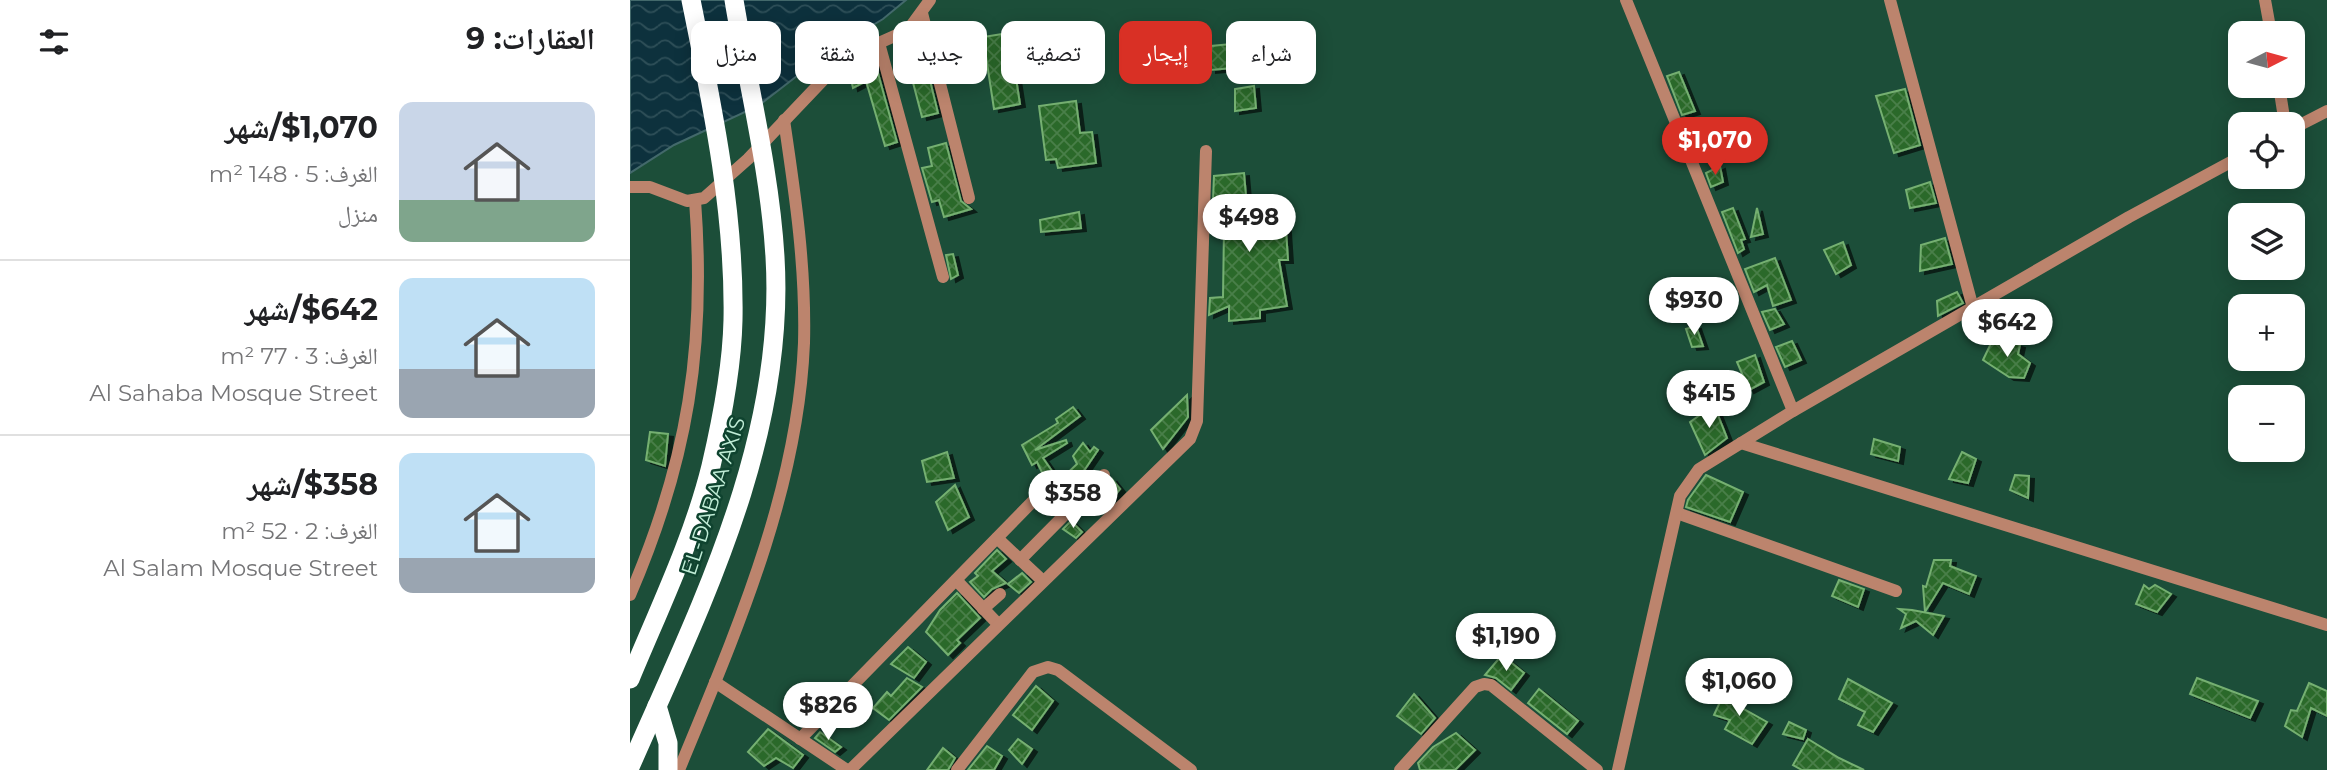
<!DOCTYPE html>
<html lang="ar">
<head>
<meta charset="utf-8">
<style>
	body { margin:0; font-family:Montserrat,"Noto Naskh Arabic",sans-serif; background:#f6f6f6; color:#202124; direction:rtl; height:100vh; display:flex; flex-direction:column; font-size:26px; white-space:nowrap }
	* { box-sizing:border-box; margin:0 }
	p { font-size:23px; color:#757577 }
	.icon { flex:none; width:38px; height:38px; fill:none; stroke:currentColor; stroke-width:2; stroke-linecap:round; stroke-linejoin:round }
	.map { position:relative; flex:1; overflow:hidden; direction:ltr }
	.details { display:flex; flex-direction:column; background:#fff; width:630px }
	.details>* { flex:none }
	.guide { position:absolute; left:21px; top:21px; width:665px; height:63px; direction:rtl; display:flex; gap:14px }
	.needle { width:46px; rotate:84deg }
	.tools { position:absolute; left:1598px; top:21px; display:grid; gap:14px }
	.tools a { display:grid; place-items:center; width:77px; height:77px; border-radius:14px; background:#fff; box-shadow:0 4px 18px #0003; font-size:35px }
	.price { position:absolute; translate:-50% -60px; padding:0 16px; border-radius:24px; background:#fff; color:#222; font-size:23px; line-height:46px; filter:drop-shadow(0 2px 4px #0008) }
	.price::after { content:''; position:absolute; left:50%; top:42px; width:21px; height:16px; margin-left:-10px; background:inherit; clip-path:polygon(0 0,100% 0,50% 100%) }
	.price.selected { background:#d93025; color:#fff }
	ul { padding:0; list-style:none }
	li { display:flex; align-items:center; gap:21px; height:175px; padding:0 35px }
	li+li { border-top:2px solid #e0e0e0 }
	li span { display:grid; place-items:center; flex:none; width:196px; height:140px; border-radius:14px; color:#555 }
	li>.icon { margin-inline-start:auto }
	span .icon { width:84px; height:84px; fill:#fffc; stroke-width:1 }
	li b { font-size:30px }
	h2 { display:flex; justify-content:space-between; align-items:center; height:84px; padding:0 35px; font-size:30px }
	.tag { padding:0 24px; border-radius:14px; background:#fff; box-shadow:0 4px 18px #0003; font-size:24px; line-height:63px }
	.tag.selected { background:#d93025; color:#fff }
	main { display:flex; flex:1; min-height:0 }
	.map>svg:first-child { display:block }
	.water { fill:url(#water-waves); stroke:#43696b; stroke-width:2 }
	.building { fill:url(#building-cross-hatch); stroke:#75b071; stroke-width:2; filter:url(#shadow) }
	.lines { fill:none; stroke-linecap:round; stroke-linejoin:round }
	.minor { stroke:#bc846d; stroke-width:12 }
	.highway { stroke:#fff; stroke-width:19 }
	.labels { text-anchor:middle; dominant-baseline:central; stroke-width:5; stroke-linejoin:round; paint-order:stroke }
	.street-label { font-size:21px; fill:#c1edd7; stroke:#0f432f }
</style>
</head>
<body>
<main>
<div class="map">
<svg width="1697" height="770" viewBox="0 0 1697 770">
	<defs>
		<pattern id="water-waves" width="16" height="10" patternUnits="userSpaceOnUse" patternTransform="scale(1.75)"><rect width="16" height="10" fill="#0d313d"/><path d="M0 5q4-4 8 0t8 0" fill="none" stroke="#2e4f58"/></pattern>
		<pattern id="building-cross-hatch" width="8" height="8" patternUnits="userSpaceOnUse" patternTransform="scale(1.75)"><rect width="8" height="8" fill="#2c692b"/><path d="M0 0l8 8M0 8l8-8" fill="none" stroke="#497f49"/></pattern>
		<filter id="shadow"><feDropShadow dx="5" dy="3" stdDeviation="0" flood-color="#0009"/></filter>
	</defs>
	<rect width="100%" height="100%" fill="#1c4e39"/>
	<polygon class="water" points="0,0 276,0 253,19 198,52 128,106 44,145 0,173"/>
	<g class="building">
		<polygon points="379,33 390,104 364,109 353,37"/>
		<polygon points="601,44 602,68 581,70 581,46"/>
		<polygon points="292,48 308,113 292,117 275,52"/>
		<polygon points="243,55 267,142 255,146 236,81 223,88 218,66"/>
		<polygon points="1049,72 1065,111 1052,115 1037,76"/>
		<polygon points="624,86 626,108 605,111 605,89"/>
		<polygon points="1275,89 1290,145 1264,153 1246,96"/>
		<polygon points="446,101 450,133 462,132 466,163 428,168 426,159 416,160 409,106"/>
		<polygon points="316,143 331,201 341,209 314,217 309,200 302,202 292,168 302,166 298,148"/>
		<polygon points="1090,166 1093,182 1081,187 1076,173"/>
		<polygon points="614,173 616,196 629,196 629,222 655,215 658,260 649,260 657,306 630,310 630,318 599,321 599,306 579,315 580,298 593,297 594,229 598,229 598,196 583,200 584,176"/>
		<polygon points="1300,182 1306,203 1280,208 1276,190"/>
		<polygon points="1103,208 1115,239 1111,240 1114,249 1108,253 1092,212"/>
		<polygon points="1127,208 1133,234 1121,237"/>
		<polygon points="449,212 451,228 411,232 410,220"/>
		<polygon points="1315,238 1322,264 1290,271 1291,245"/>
		<polygon points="1213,242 1221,265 1206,274 1194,250"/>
		<polygon points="323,254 328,275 321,279 316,255"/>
		<polygon points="1145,258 1161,300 1143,306 1137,285 1124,292 1115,269"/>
		<polygon points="1084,281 1092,299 1074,304 1070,286"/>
		<polygon points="1327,292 1333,303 1308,316 1307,301"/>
		<polygon points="1145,309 1154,324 1140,330 1132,312"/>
		<polygon points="1066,326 1073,346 1062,347 1056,329"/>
		<polygon points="1364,337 1390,345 1388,354 1400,363 1394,378 1379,377 1353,360"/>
		<polygon points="1162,341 1171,360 1155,367 1146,347"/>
		<polygon points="1125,355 1134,382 1119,390 1107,362"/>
		<polygon points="557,395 558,417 533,449 521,430"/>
		<polygon points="1084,405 1097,438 1075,455 1060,422"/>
		<polygon points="443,407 450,416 405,450 436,440 437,443 413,458 429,481 447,464 443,456 453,443 460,452 464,447 468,450 447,481 423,494 427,499 412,511 409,508 414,501 413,493 420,489 407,462 402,465 392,445 428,423 426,419"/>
		<polygon points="20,432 38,434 35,466 16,460"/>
		<polygon points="1244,439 1270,447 1268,461 1241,454"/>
		<polygon points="317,452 324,478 297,482 292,461"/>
		<polygon points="1332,452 1346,459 1338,483 1319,479"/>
		<polygon points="1076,475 1113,492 1100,522 1056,507 1058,500"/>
		<polygon points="1385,475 1399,476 1398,498 1380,490"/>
		<polygon points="482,479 490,489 482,499 474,487"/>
		<polygon points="325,485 339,517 318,530 306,502"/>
		<polygon points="441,521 452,532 446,538 433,529"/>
		<polygon points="367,550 376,559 362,571 376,583 362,589 354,597 340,582 348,576 345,573"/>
		<polygon points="1304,560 1321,560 1320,566 1346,576 1339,594 1313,583 1295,612 1293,586 1296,587"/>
		<polygon points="392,573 401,582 389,593 378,584"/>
		<polygon points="1209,580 1234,589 1228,607 1202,596"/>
		<polygon points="1514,585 1519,589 1525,585 1541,594 1527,612 1506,604"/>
		<polygon points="327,593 350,618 327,640 330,643 318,655 296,632 310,610"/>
		<polygon points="1269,609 1282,610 1314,616 1303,635 1286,621 1271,628 1276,614"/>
		<polygon points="278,647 296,662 284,678 261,664"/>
		<polygon points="872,655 894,673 881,690 866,678 855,675"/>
		<polygon points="277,678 292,687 259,720 243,708 257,692 261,696"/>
		<polygon points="1567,678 1628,701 1620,718 1560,694"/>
		<polygon points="1218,679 1262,703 1243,732 1228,725 1235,712 1209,699"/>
		<polygon points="1679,683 1697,691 1697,716 1681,708 1672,737 1655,726 1661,710 1667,711"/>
		<polygon points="406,686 423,701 402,730 383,715"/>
		<polygon points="909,689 948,721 937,734 898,703"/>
		<polygon points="1096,689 1109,697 1105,704 1137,722 1122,744 1095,729 1100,720 1084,715"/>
		<polygon points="784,694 805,718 791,734 767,716"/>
		<polygon points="1159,722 1176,730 1173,739 1153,734"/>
		<polygon points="138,729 173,755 163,768 146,758 134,766 118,752"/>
		<polygon points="190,732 211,747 205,752 185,738"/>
		<polygon points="826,733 845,750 825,770 790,770 788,763 803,747"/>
		<polygon points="388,739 402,749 392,764 379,750"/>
		<polygon points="1178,739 1209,758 1234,770 1172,770 1163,765"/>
		<polygon points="357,746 372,756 364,770 338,770"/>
		<polygon points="313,748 325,758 318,770 297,770"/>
	</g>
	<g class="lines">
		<g class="minor">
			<polyline points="996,0 1163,411"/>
			<polyline points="1260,0 1343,308"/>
			<polyline points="1635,0 1641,33"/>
			<polyline points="292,13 339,198"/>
			<polyline points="249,43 313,277"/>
			<polyline points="1649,86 1655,124"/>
			<polyline points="1662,129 1697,111"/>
			<polyline points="0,187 20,187 57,201 74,198 118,159 213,59 278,30 300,0"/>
			<polyline points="1111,443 1697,625"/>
			<polyline points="1047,513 1266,591"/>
			<polyline points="367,538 413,581"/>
			<polyline points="390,560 474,475"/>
			<polyline points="326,580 368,624"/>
			<path d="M0 595C58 461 76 346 65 200"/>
			<polyline points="353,609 370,594"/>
			<polyline points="85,682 217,770"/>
			<polyline points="170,739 406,498"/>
			<path d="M49 770C105 634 168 492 174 343 176 267 165 194 154 120"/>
			<polyline points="220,770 560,439 567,421 576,151"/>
			<polyline points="327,770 403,672 418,667 428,670 561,770"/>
			<polyline points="770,770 845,687 854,684 861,685 967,770"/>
			<polyline points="988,770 1050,496 1069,469 1163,411 1499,217 1610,157"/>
		</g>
		<g class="highway">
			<path d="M0 679C29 609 63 539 81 466 92 419 102 368 103 320 105 213 82 104 61 0"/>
			<polyline points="27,706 38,743 38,770"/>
			<path d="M0 767C71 605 156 439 145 257 140 171 118 85 104 0"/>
		</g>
	</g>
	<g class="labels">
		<g class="street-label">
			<text transform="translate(83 496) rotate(-72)">EL-DABAA AXIS</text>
		</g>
	</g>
</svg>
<div class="tools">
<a><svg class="needle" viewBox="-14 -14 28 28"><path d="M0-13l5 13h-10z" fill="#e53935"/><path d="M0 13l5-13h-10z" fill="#757577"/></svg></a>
<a><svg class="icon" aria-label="locate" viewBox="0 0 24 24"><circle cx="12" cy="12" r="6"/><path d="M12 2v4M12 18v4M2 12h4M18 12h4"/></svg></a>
<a><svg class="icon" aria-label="layers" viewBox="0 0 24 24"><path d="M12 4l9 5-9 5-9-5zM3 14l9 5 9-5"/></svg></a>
<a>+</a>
<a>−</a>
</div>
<b class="price selected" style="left:1085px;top:177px">$1,070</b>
<b class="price" style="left:619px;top:254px">$498</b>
<b class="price" style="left:1064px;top:337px">$930</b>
<b class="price" style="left:1377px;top:359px">$642</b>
<b class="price" style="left:1079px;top:430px">$415</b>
<b class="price" style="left:443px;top:530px">$358</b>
<b class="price" style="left:876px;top:673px">$1,190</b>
<b class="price" style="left:1109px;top:718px">$1,060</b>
<b class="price" style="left:198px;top:742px">$826</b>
<div class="guide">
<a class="tag">شراء</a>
<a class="tag selected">إيجار</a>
<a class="tag">تصفية</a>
<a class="tag">جديد</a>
<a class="tag">شقة</a>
<a class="tag">منزل</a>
</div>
</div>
<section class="details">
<h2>العقارات: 9<svg class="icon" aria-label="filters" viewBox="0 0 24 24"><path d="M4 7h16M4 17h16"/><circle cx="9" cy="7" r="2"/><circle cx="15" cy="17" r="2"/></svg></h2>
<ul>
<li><span style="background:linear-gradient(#c9d6e8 70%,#7fa58c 0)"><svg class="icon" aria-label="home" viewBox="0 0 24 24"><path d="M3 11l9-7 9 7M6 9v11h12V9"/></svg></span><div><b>$1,070/شهر</b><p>الغرف: 5 · 148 m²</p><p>منزل</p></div></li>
<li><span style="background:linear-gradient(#bfe0f5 65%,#9aa5b1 0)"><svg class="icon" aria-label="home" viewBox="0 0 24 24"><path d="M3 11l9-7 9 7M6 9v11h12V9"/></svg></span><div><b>$642/شهر</b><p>الغرف: 3 · 77 m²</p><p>Al Sahaba Mosque Street</p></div></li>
<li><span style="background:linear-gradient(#bfe0f5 75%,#9aa5b1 0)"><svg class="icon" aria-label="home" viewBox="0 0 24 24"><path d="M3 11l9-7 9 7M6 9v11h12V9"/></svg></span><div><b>$358/شهر</b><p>الغرف: 2 · 52 m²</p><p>Al Salam Mosque Street</p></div></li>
</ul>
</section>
</main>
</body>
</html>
